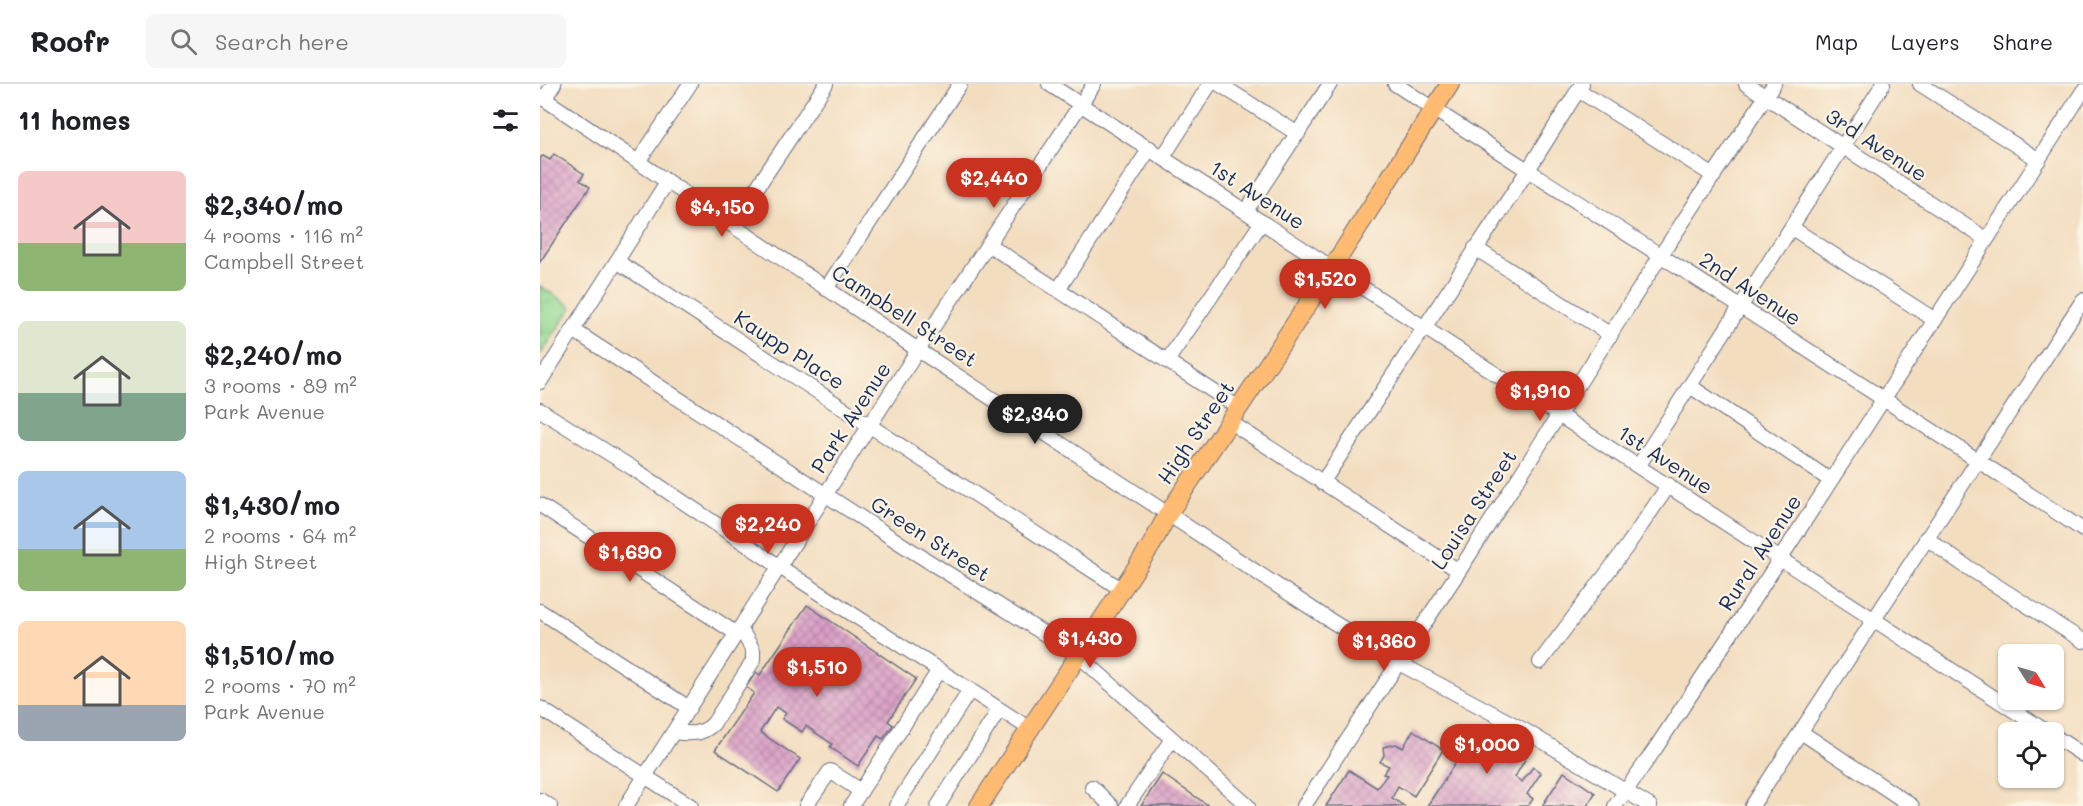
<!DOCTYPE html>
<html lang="en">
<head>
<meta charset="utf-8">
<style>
	body { margin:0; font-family:Mali,sans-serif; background:#f6f6f6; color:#202124; height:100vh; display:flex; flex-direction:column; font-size:22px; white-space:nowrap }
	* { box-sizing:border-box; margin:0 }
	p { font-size:20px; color:#757577 }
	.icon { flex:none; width:33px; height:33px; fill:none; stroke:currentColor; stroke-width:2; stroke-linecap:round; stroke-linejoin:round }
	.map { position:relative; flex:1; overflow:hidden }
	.sheet { display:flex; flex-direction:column; background:#fff; width:540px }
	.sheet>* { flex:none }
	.needle { width:39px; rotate:127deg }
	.tools { position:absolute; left:1458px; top:560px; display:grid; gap:12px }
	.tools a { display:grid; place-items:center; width:66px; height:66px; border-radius:9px; background:#fff; box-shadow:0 2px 4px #0004; font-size:30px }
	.price { position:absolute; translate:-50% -51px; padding:0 14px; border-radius:21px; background:#c8321e; color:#fff; font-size:20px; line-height:39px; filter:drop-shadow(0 2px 3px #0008) }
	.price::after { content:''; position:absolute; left:50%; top:36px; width:18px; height:14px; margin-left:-9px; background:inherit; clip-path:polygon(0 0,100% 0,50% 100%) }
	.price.on { background:#222; color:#fff }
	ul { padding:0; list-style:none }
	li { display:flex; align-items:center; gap:18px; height:150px; padding:0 18px }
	li span { display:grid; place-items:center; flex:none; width:168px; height:120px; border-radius:9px; color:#555 }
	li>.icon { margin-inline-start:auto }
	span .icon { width:72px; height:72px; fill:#fffc; stroke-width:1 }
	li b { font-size:26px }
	h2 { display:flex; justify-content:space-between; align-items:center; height:72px; padding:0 18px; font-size:26px }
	header { display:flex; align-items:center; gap:36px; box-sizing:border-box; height:84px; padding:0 30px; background:#fff; border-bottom:2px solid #e0e0e0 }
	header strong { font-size:28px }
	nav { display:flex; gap:33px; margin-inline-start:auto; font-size:21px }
	.search { width:420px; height:54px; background:#f6f6f6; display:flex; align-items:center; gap:15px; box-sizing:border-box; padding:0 21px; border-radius:9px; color:#757577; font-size:22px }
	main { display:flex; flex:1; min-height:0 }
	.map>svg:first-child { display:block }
	.grass { fill:url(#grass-tufts); stroke:#568478; stroke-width:1.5 }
	.building { fill:url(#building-cross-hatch) }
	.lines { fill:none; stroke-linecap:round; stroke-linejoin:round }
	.minor-casing { stroke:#676c80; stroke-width:16 }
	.major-casing { stroke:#676c80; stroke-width:20 }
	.minor { stroke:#fff; stroke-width:14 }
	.major { stroke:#ffbb71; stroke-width:18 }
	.labels { text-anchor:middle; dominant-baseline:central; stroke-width:4.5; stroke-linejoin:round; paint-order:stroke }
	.street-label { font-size:21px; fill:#1b2f5e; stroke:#fcf5e5 }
</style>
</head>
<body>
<header>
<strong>Roofr</strong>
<div class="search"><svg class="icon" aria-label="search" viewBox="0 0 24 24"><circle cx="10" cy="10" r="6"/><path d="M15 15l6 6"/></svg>Search here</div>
<nav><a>Map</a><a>Layers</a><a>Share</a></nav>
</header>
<main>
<section class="sheet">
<h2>11 homes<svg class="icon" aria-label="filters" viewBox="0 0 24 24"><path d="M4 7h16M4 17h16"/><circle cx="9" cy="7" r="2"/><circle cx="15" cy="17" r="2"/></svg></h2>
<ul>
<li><span style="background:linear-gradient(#f6c9c9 60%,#8fb573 0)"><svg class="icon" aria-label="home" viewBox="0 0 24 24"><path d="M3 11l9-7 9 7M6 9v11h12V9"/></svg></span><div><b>$2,340/mo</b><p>4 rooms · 116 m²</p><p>Campbell Street</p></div></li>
<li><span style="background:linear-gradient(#dfe7d0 60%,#7fa58c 0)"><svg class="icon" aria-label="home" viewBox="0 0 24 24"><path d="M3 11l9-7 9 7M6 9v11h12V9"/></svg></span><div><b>$2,240/mo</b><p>3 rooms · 89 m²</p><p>Park Avenue</p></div></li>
<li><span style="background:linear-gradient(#a9c7e8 65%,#8fb573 0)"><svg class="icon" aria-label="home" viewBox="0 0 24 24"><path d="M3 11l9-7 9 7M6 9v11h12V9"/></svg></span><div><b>$1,430/mo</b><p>2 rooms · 64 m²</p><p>High Street</p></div></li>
<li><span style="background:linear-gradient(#ffd9b3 70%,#9aa5b1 0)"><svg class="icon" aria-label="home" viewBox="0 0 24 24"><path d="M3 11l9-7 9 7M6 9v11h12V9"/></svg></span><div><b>$1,510/mo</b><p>2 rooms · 70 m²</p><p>Park Avenue</p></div></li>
</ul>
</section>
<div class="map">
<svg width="1543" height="722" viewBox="0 0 1543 722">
	<defs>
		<pattern id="grass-tufts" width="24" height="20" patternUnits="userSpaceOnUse" patternTransform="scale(1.5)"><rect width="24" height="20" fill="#91d892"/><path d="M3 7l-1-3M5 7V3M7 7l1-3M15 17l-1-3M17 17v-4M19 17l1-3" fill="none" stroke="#7cba80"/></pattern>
		<pattern id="building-cross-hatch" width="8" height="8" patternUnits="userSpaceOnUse" patternTransform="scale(1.5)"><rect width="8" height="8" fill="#da9fc6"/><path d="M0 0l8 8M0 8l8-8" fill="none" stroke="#b082a4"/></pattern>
	</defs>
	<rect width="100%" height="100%" fill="#fcf5e5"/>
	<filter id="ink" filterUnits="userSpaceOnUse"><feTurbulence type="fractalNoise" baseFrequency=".0167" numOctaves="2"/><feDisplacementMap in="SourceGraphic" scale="12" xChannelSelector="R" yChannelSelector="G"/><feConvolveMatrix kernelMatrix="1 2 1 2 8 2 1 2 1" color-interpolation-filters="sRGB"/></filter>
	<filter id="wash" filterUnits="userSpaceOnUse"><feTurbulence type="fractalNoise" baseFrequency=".008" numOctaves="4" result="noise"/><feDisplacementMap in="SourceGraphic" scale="24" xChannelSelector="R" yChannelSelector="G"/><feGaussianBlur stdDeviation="1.35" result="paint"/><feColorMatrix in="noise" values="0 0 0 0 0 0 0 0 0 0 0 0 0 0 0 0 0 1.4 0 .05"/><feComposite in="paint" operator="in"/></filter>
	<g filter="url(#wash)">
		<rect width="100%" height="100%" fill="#f3ddbf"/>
		<polygon class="grass" points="0,202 32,223 0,271"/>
		<g id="blocks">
			<g class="building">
				<polygon points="14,70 44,90 40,96 50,103 0,178 0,74 3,72 10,76"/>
				<polygon points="267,521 376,595 348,637 353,641 343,655 338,652 318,682 290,663 292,660 266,642 262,648 242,635 246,629 236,623 220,648 260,675 238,708 175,666 214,609 206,603 216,588 220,591"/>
				<polygon points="940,641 988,670 975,693 982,698 993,683 1001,689 987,710 993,715 988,722 887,722"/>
				<polygon points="873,646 903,666 874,712 858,702 852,714 864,722 786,722 809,686 837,704 847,691 843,690 849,682 840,678 844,671 843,663 856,660 863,664"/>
				<polygon points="1024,688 1055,709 1047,722 1002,722"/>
				<polygon points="622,690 669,722 601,722"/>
			</g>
		</g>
	</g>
	<g filter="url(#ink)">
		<use href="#blocks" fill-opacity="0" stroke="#676c80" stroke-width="1.5"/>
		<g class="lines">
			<defs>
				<g id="minor">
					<polyline points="509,0 1507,648"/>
					<polyline points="679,0 758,50"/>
					<path d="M855 0C1084 150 1316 294 1543 446"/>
					<polyline points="1206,0 1446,155"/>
					<polyline points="1380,0 1499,76"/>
					<polyline points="1038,6 1174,92"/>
					<polyline points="0,12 378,266 785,533 857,578 984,646 1110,722"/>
					<polyline points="4,15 14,0"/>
					<polyline points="623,73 670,0"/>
					<polyline points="98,78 150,0"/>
					<polyline points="706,127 790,0"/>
					<polyline points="192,141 286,0"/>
					<polyline points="1252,144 1395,236"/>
					<polyline points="449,161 699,324"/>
					<polyline points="935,164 1071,251"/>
					<polyline points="78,178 581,505"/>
					<polyline points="286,205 420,0"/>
					<polyline points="518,206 610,64"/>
					<polyline points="33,246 369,465 538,571 708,722"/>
					<polyline points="627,277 722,138"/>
					<polyline points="0,298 127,98"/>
					<polyline points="1150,302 1290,396"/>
					<polyline points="0,326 94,385 252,491 490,645"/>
					<polyline points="690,338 919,487"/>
					<polyline points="1099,381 1343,0"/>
					<polyline points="782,399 988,86 1042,0"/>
					<polyline points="0,421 197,550"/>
					<polyline points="1386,454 1421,479 1543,557"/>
					<polyline points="0,527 149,624"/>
					<polyline points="1000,578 1085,465 1129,401"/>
					<polyline points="0,624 151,722"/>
					<path d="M134 648C149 650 162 651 173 640L213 577V566L200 544"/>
					<polyline points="1261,648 1372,722"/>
					<polyline points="1514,652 1543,671"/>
					<polyline points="552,703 571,722"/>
					<polyline points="0,716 10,722"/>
					<polyline points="86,722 378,266 554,0"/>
					<polyline points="266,722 290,687 321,707 399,586"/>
					<polyline points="311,722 321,707"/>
					<polyline points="356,722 430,606"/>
					<polyline points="398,722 459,626"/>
					<polyline points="587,722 632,655"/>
					<polyline points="764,722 919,487 1121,171 1234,0"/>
					<polyline points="1075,722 1115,665 1240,475 1543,7"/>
					<polyline points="1212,722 1543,216"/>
				</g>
				<polyline id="major" points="439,722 612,460 628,430 792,184 910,0"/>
			</defs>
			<use href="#minor" class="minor-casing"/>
			<use href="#major" class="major-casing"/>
			<use href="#minor" class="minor"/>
			<use href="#major" class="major"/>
		</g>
	</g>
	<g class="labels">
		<g class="street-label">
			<text transform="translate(1337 60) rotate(33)">3rd Avenue</text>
			<text transform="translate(718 110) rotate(33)">1st Avenue</text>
			<text transform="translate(1211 204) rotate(33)">2nd Avenue</text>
			<text transform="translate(365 231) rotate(33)">Campbell Street</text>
			<text transform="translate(250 265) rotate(33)">Kaupp Place</text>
			<text transform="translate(310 333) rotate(-57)">Park Avenue</text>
			<text transform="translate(655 348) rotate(-56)">High Street</text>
			<text transform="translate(1126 375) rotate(33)">1st Avenue</text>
			<text transform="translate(933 425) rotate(-57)">Louisa Street</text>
			<text transform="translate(391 454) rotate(33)">Green Street</text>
			<text transform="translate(1219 468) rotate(-57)">Rural Avenue</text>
		</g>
	</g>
</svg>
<div class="tools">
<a><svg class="needle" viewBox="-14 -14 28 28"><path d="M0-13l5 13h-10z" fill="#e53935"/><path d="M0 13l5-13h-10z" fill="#757577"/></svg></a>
<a><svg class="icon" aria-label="locate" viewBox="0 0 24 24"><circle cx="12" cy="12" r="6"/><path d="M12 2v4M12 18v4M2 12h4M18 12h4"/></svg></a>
</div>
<b class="price" style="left:454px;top:125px">$2,440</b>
<b class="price" style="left:182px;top:154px">$4,150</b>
<b class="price" style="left:785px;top:226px">$1,520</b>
<b class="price" style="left:1000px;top:338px">$1,910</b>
<b class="price on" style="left:495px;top:361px">$2,340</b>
<b class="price" style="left:228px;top:471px">$2,240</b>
<b class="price" style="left:90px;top:499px">$1,690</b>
<b class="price" style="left:550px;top:585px">$1,430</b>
<b class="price" style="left:844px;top:588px">$1,360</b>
<b class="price" style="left:277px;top:614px">$1,510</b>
<b class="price" style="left:947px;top:691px">$1,000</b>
</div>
</main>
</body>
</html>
